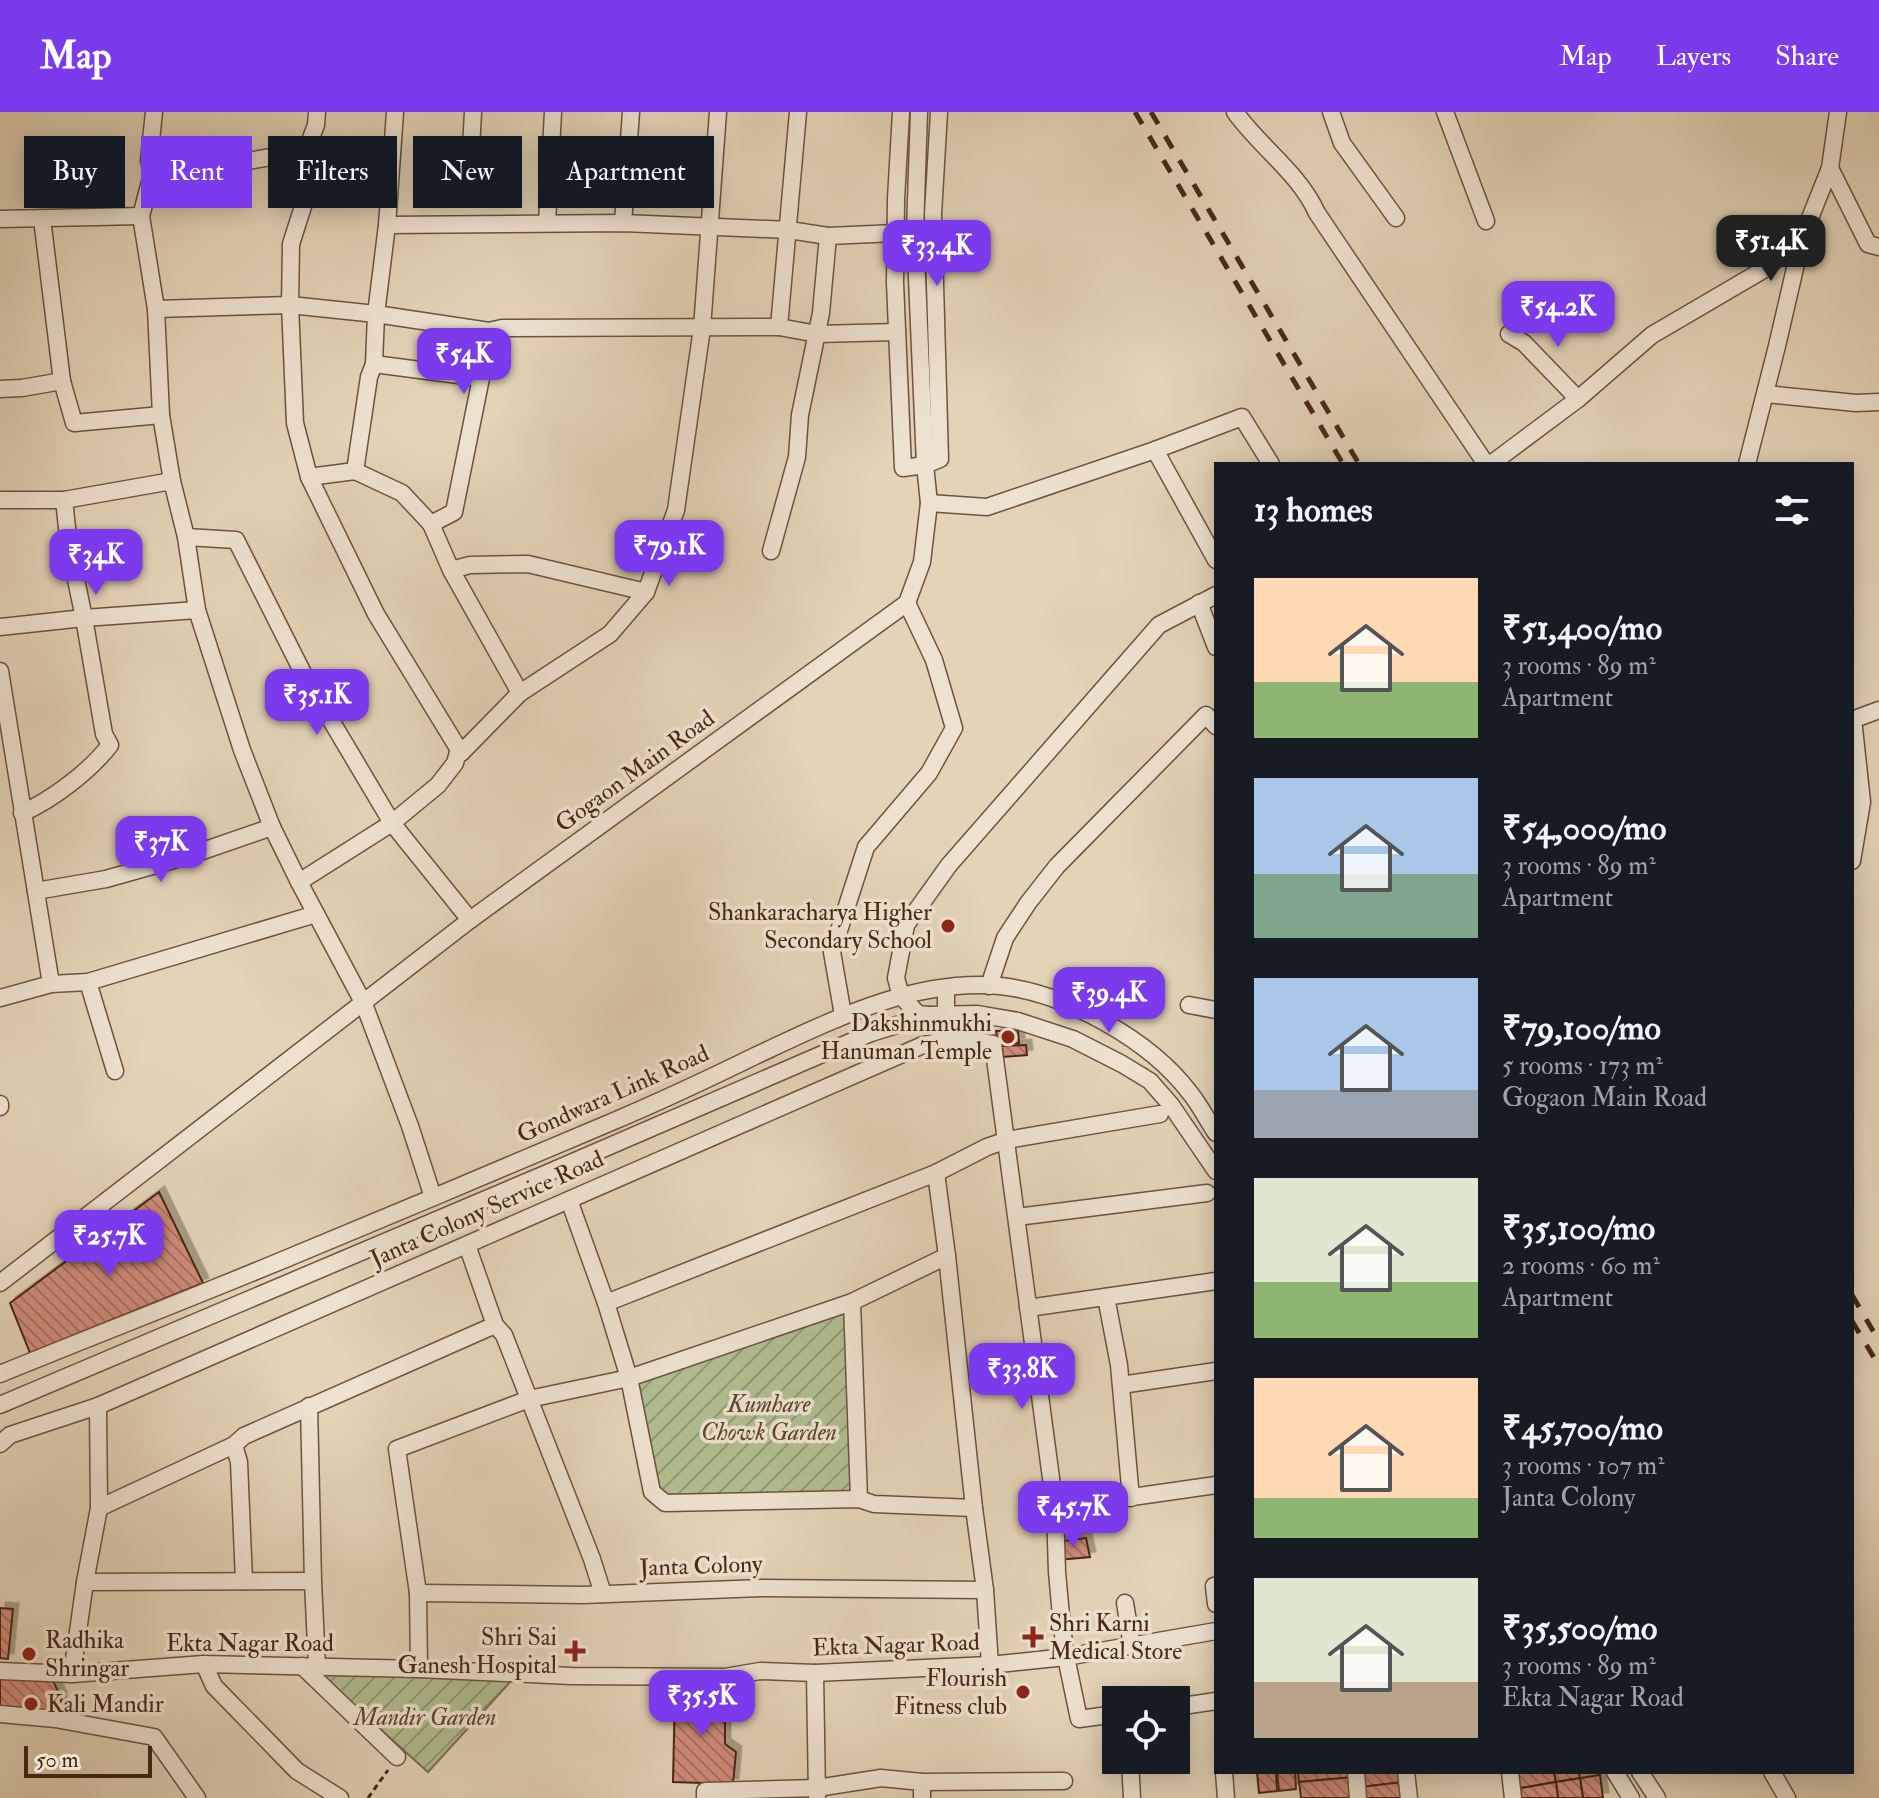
<!DOCTYPE html>
<html lang="en">
<head>
<meta charset="utf-8">
<style>
	body { margin:0; font-family:"IM FELL Double Pica",serif; background:#20242c; color:#f1f3f6; height:100vh; display:flex; flex-direction:column; font-size:30px; white-space:nowrap }
	* { box-sizing:border-box; margin:0 }
	p { font-size:26px; color:#9ea1a6 }
	.icon { flex:none; width:44px; height:44px; fill:none; stroke:currentColor; stroke-width:2; stroke-linecap:round; stroke-linejoin:round }
	.map { position:relative; flex:1; overflow:hidden }
	.side { position:absolute; left:1214px; top:350px; width:640px; height:1312px; display:flex; flex-direction:column; background:#171b24; border-radius:0px; box-shadow:0 4px 20px #0003 }
	.side>* { flex:none }
	.guide { position:absolute; left:24px; top:24px; width:760px; height:72px; display:flex; gap:16px }
	.controls { position:absolute; left:1102px; top:1574px; display:grid; gap:16px }
	.controls a { display:grid; place-items:center; width:88px; height:88px; border-radius:0px; background:#171b24; box-shadow:0 4px 20px #0003; font-size:40px }
	.scale { position:absolute; left:24px; bottom:20px; width:128px; box-sizing:border-box; padding-left:8px; border:4px solid #482715; border-top:0; font-size:22px; line-height:28px; white-space:nowrap; color:#482715; -webkit-text-stroke:6px #ede2d0; paint-order:stroke }
	.price { position:absolute; translate:-50% -68px; padding:0 18px; border-radius:16px; background:#7c3aed; color:#fff; font-size:26px; line-height:52px; filter:drop-shadow(0 2px 4px #0008) }
	.price::after { content:''; position:absolute; left:50%; top:48px; width:24px; height:18px; margin-left:-12px; background:inherit; clip-path:polygon(0 0,100% 0,50% 100%) }
	.price.selected { background:#222; color:#fff }
	ul { padding:0; list-style:none }
	li { display:flex; align-items:center; gap:24px; height:200px; padding:0 40px }
	li span { display:grid; place-items:center; flex:none; width:224px; height:160px; border-radius:0px; color:#555 }
	li>.icon { margin-inline-start:auto }
	span .icon { width:96px; height:96px; fill:#fffc; stroke-width:1 }
	li b { font-size:34px }
	h2 { display:flex; justify-content:space-between; align-items:center; height:96px; padding:0 40px; font-size:34px }
	.tag { padding:0 28px; border-radius:0px; background:#171b24; box-shadow:0 4px 20px #0003; font-size:28px; line-height:72px }
	.tag.selected { background:#7c3aed; color:#fff }
	header { display:flex; align-items:center; gap:48px; box-sizing:border-box; height:112px; padding:0 40px; background:#7c3aed; color:#fff }
	header strong { font-size:38px }
	nav { display:flex; gap:44px; margin-inline-start:auto; font-size:28px }
	.map>svg:first-child { display:block }
	.garden { fill:url(#garden-furrows); stroke:#7c7252; stroke-width:2 }
	.building { fill:url(#building-back-hatch); stroke:#482715; stroke-width:2; filter:url(#shadow) }
	.lines { fill:none; stroke-linecap:round; stroke-linejoin:round }
	.minor-casing { stroke:#6f523e; stroke-width:19 }
	.path { stroke:#482715; stroke-width:3; stroke-dasharray:6 4; stroke-linecap:butt }
	.minor { stroke:#ede2d0; stroke-width:16 }
	.rail { stroke:#482715; stroke-width:5; stroke-dasharray:14 14; stroke-linecap:butt }
	.poi-dot { fill:#8f2418; stroke:#ede2d0; stroke-width:3 }
	.labels { text-anchor:middle; dominant-baseline:central; stroke-width:7; stroke-linejoin:round; paint-order:stroke }
	.street-label { font-size:24px; fill:#482715; stroke:#ede2d0 }
	.poi-label { font-size:24px; fill:#482715; stroke:#ede2d0; text-anchor:end }
	.park-label { font-size:24px; font-style:italic; fill:#5d452e; stroke:#ede2d0 }
</style>
</head>
<body>
<header>
<strong>Map</strong>
<nav><a>Map</a><a>Layers</a><a>Share</a></nav>
</header>
<div class="map">
<svg width="1879" height="1686" viewBox="0 0 1879 1686">
	<defs>
		<pattern id="garden-furrows" width="10" height="10" patternUnits="userSpaceOnUse" patternTransform="scale(2)"><rect width="10" height="10" fill="#b0bd90"/><path d="M-1 1l2-2M0 10L10 0M9 11l2-2" fill="none" stroke="#919a74"/></pattern>
		<pattern id="building-back-hatch" width="6" height="6" patternUnits="userSpaceOnUse" patternTransform="scale(2)"><rect width="6" height="6" fill="#d18c7c"/><path d="M-1 5l2 2M0 0l6 6M5-1l2 2" fill="none" stroke="#ac7264"/></pattern>
		<filter id="shadow"><feDropShadow dx="5.5" dy="-5.5" stdDeviation="0" flood-color="#0004"/></filter>
	</defs>
	<rect width="100%" height="100%" fill="#e3d3b7"/>
	<filter id="stains"><feTurbulence type="fractalNoise" baseFrequency=".0025" numOctaves="4"/><feColorMatrix values="0 0 0 0 .2 0 0 0 0 .09 0 0 0 0 .02 0 0 0 .5 -.17"/></filter>
	<radialGradient id="worn" r=".72"><stop offset=".6" stop-color="#630" stop-opacity="0"/><stop offset="1" stop-color="#630" stop-opacity=".3"/></radialGradient>
	<g class="garden">
		<polygon points="852,1190 859,1387 665,1391 652,1380 629,1266"/>
		<polygon points="316,1560 512,1568 428,1660"/>
	</g>
	<g class="building">
		<polygon points="1018,918 1019,931 998,933 996,919"/>
		<polygon points="1026,933 1027,943 1003,945 1002,934"/>
		<polygon points="159,1080 203,1171 30,1241 10,1191"/>
		<polygon points="1086,1426 1090,1445 1058,1448 1056,1430"/>
		<polygon points="0,1496 13,1497 8,1547 0,1546"/>
		<polygon points="0,1566 53,1569 61,1585 61,1604 0,1599"/>
		<polygon points="725,1577 725,1632 736,1640 733,1672 673,1670 675,1578"/>
		<polygon points="1257,1660 1276,1660 1277,1679 1259,1681"/>
		<polygon points="1277,1660 1295,1660 1296,1677 1279,1679"/>
		<polygon points="1298,1660 1353,1660 1354,1665 1299,1670"/>
		<polygon points="1359,1660 1402,1660 1403,1670 1361,1675"/>
		<polygon points="1512,1660 1554,1660 1556,1670 1515,1677"/>
		<polygon points="1554,1660 1579,1660 1580,1666 1556,1670"/>
		<polygon points="1600,1663 1603,1686 1583,1686 1580,1666"/>
		<polygon points="1354,1665 1356,1686 1301,1686 1299,1670"/>
		<polygon points="1580,1666 1583,1686 1558,1686 1556,1670"/>
		<polygon points="1403,1670 1404,1686 1362,1686 1361,1675"/>
		<polygon points="1556,1670 1558,1686 1516,1686 1515,1677"/>
	</g>
	<g class="lines">
		<defs>
			<g id="minor">
				<polyline points="154,0 149,48 152,62 141,104 156,197 161,303 172,369 186,425 197,498 242,638 272,715 299,770 364,892 410,1014 433,1085"/>
				<polyline points="317,0 316,13 306,39 307,82 291,132 290,193 295,311 309,365 376,502 461,641"/>
				<polyline points="901,0 896,87 895,171 903,356 925,353 940,347 933,102 939,0"/>
				<path d="M1235 0C1260 35 1299 61 1317 101L1486 352"/>
				<polyline points="1331,0 1342,31 1396,106"/>
				<polyline points="1445,0 1486,109"/>
				<polyline points="471,36 473,0"/>
				<polyline points="1830,56 1868,132 1879,135"/>
				<polyline points="152,62 167,63 306,39"/>
				<polyline points="0,107 141,104"/>
				<polyline points="42,107 62,269 74,311 161,303"/>
				<polyline points="547,111 553,0"/>
				<polyline points="623,111 631,0"/>
				<polyline points="387,113 623,111 789,118 828,124 896,121"/>
				<polyline points="156,197 290,193 376,202 489,219 502,216 779,215 817,222 897,220"/>
				<polyline points="779,215 798,0"/>
				<polyline points="1509,222 1524,231 1578,287"/>
				<polyline points="374,252 481,266 489,219"/>
				<polyline points="0,277 22,276 62,269"/>
				<polyline points="1766,282 1856,291 1879,290"/>
				<polyline points="1155,338 1216,448"/>
				<polyline points="1491,352 1578,287 1652,223 1763,158 1802,126"/>
				<polyline points="1747,352 1777,234 1802,126 1830,56 1838,0"/>
				<polyline points="355,359 369,265 374,252 376,202 387,113 395,0"/>
				<polyline points="309,365 355,359 402,381 431,412 451,458 520,581"/>
				<polyline points="0,388 64,388 172,369"/>
				<polyline points="929,391 987,395 1155,338 1242,305 1271,352"/>
				<polyline points="431,412 454,400 481,266"/>
				<polyline points="186,425 236,428 304,563 392,711 470,808"/>
				<polyline points="771,439 797,345 800,303 821,201 828,124"/>
				<polyline points="451,458 470,453 528,452 646,480"/>
				<polyline points="1199,491 1216,535"/>
				<polyline points="0,515 84,506 197,498"/>
				<polyline points="0,559 51,872"/>
				<polyline points="1852,608 1879,598"/>
				<path d="M22 701C52 688 90 659 110 633L104 622 84 506 69 434 64 388"/>
				<polyline points="1852,749 1862,690 1853,607"/>
				<polyline points="299,770 392,711 438,673 455,651 458,640 461,641 520,581 610,522 646,480 676,398 702,216 718,0"/>
				<polyline points="36,779 106,767 191,743 272,715"/>
				<polyline points="88,870 115,959"/>
				<polyline points="989,874 1005,826 1028,791 1057,754 1206,603 1216,614"/>
				<polyline points="0,886 51,872 88,870 316,802"/>
				<polyline points="1189,893 1216,898"/>
				<polyline points="843,903 832,840 866,735 929,661 954,616 934,548 907,491"/>
				<polyline points="0,992 0,995"/>
				<polyline points="936,1061 947,1144 974,1396 985,1478 990,1553"/>
				<polyline points="569,1088 606,1191 629,1266 652,1380 665,1391 859,1387 874,1392 974,1396"/>
				<polyline points="1017,1105 1207,1081"/>
				<polyline points="467,1133 495,1213 504,1223 592,1447 603,1482"/>
				<polyline points="0,1171 470,808 907,491 922,450 929,391 925,353 915,119 919,0"/>
				<polyline points="1106,1185 1119,1253 1131,1386"/>
				<polyline points="852,1190 859,1387"/>
				<polyline points="606,1191 936,1061 987,1035 1007,1028 1160,1002"/>
				<polyline points="1028,1196 1216,1169"/>
				<path d="M0 1262C98 1222 197 1184 295 1143 402 1099 507 1054 614 1009 661 989 708 967 755 944 830 909 914 866 1000 874 1066 881 1150 928 1190 981 1200 993 1207 1008 1216 1021"/>
				<polyline points="1121,1273 1216,1259"/>
				<polyline points="0,1293 545,1062 871,921 929,903 977,902 1018,909 1073,927 1122,952 1150,969 1171,993 1216,1059"/>
				<polyline points="309,1294 313,1469 317,1555"/>
				<polyline points="0,1332 10,1323 98,1294 923,933 946,929 946,876"/>
				<polyline points="234,1333 239,1350 244,1469"/>
				<polyline points="99,1396 234,1333 244,1324 495,1213"/>
				<polyline points="1055,1396 1216,1373"/>
				<polyline points="85,1470 313,1469"/>
				<polyline points="1214,1474 1216,1492"/>
				<polyline points="418,1481 583,1483 761,1476 985,1478"/>
				<polyline points="1125,1491 1132,1534"/>
				<polyline points="204,1552 214,1574 297,1659 340,1686"/>
				<polyline points="302,1554 397,1645"/>
				<polyline points="419,1557 418,1481 397,1337 529,1287 629,1266 852,1190 947,1144"/>
				<polyline points="0,1559 72,1562 204,1552 419,1557 571,1564 725,1565 760,1559 815,1561 990,1553 1066,1545 1216,1519"/>
				<polyline points="815,1561 817,1684"/>
				<polyline points="72,1562 85,1470 99,1396 98,1294"/>
				<polyline points="1176,1595 1216,1589"/>
				<polyline points="0,1602 55,1607 154,1625 197,1686"/>
				<polyline points="1116,1602 1079,1607 1066,1545 1062,1515 1057,1460 1055,1396 993,932 967,928 946,929 929,903 918,902 901,884 896,866 906,813 949,753 1159,513 1216,483"/>
				<polyline points="1130,1648 1132,1686"/>
				<polyline points="1224,1660 1226,1686"/>
				<polyline points="1356,1660 1358,1686"/>
				<polyline points="1406,1660 1409,1686"/>
				<polyline points="1510,1660 1513,1686"/>
				<polyline points="1615,1660 1631,1686"/>
				<polyline points="1640,1660 1657,1686"/>
				<polyline points="1772,1660 1787,1686"/>
				<polyline points="922,1670 1064,1669"/>
				<polyline points="705,1686 705,1679 817,1676 881,1666 922,1670 922,1686"/>
			</g>
		</defs>
		<use href="#minor" class="minor-casing"/>
		<polyline class="path" points="368,1686 388,1658"/>
		<use href="#minor" class="minor"/>
		<g class="rail">
			<polyline points="1135,0 1343,352"/>
			<polyline points="1151,0 1359,352"/>
			<polyline points="1852,1183 1879,1229"/>
			<polyline points="1852,1209 1879,1254"/>
		</g>
	</g>
	<g class="poi-dot">
		<circle cx="948" cy="814" r="8"/>
		<circle cx="1008" cy="925" r="8"/>
		<path d="M1029 1513h8v8h8v8h-8v8h-8v-8h-8v-8h8z"/>
		<path d="M571 1527h8v8h8v8h-8v8h-8v-8h-8v-8h8z"/>
		<circle cx="29" cy="1542" r="8"/>
		<circle cx="1023" cy="1580" r="8"/>
		<circle cx="31" cy="1592" r="8"/>
	</g>
	<g class="labels">
		<g class="street-label">
			<text transform="translate(635 659) rotate(-36)">Gogaon Main Road</text>
			<text transform="translate(613 982) rotate(-24)">Gondwara Link Road</text>
			<text transform="translate(487 1097) rotate(-24)">Janta Colony Service Road</text>
			<text transform="translate(701 1454) rotate(-2)">Janta Colony</text>
			<text x="250" y="1531">Ekta Nagar Road</text>
			<text transform="translate(896 1533) rotate(-2)">Ekta Nagar Road</text>
		</g>
		<g class="poi-label">
			<text x="932" y="800">Shankaracharya Higher<tspan x="932" dy="28">Secondary School</tspan></text>
			<text x="992" y="911">Dakshinmukhi<tspan x="992" dy="28">Hanuman Temple</tspan></text>
			<text x="1049" y="1511" text-anchor="start">Shri Karni<tspan x="1049" dy="28">Medical Store</tspan></text>
			<text x="557" y="1525">Shri Sai<tspan x="557" dy="28">Ganesh Hospital</tspan></text>
			<text x="45" y="1528" text-anchor="start">Radhika<tspan x="45" dy="28">Shringar</tspan></text>
			<text x="1007" y="1566">Flourish<tspan x="1007" dy="28">Fitness club</tspan></text>
			<text x="47" y="1592" text-anchor="start">Kali Mandir</text>
		</g>
		<g class="park-label">
			<text x="769" y="1292">Kumhare<tspan x="769" dy="28">Chowk Garden</tspan></text>
			<text x="425" y="1605">Mandir Garden</text>
		</g>
	</g>
	<rect width="100%" height="100%" filter="url(#stains)"/>
	<rect width="100%" height="100%" fill="url(#worn)"/>
</svg>
<div class="controls">
<a><svg class="icon" aria-label="locate" viewBox="0 0 24 24"><circle cx="12" cy="12" r="6"/><path d="M12 2v4M12 18v4M2 12h4M18 12h4"/></svg></a>
</div>
<div class="scale">50 m</div>
<b class="price selected" style="left:1771px;top:171px">₹51.4K</b>
<b class="price" style="left:937px;top:176px">₹33.4K</b>
<b class="price" style="left:1558px;top:237px">₹54.2K</b>
<b class="price" style="left:464px;top:284px">₹54K</b>
<b class="price" style="left:669px;top:476px">₹79.1K</b>
<b class="price" style="left:96px;top:485px">₹34K</b>
<b class="price" style="left:317px;top:625px">₹35.1K</b>
<b class="price" style="left:161px;top:772px">₹37K</b>
<b class="price" style="left:1109px;top:923px">₹39.4K</b>
<b class="price" style="left:109px;top:1166px">₹25.7K</b>
<b class="price" style="left:1022px;top:1299px">₹33.8K</b>
<b class="price" style="left:1073px;top:1437px">₹45.7K</b>
<b class="price" style="left:702px;top:1626px">₹35.5K</b>
<div class="guide">
<a class="tag">Buy</a>
<a class="tag selected">Rent</a>
<a class="tag">Filters</a>
<a class="tag">New</a>
<a class="tag">Apartment</a>
</div>
<section class="side">
<h2>13 homes<svg class="icon" aria-label="filters" viewBox="0 0 24 24"><path d="M4 7h16M4 17h16"/><circle cx="9" cy="7" r="2"/><circle cx="15" cy="17" r="2"/></svg></h2>
<ul>
<li><span style="background:linear-gradient(#ffd9b3 65%,#8fb573 0)"><svg class="icon" aria-label="home" viewBox="0 0 24 24"><path d="M3 11l9-7 9 7M6 9v11h12V9"/></svg></span><div><b>₹51,400/mo</b><p>3 rooms · 89 m²</p><p>Apartment</p></div></li>
<li><span style="background:linear-gradient(#a9c7e8 60%,#7fa58c 0)"><svg class="icon" aria-label="home" viewBox="0 0 24 24"><path d="M3 11l9-7 9 7M6 9v11h12V9"/></svg></span><div><b>₹54,000/mo</b><p>3 rooms · 89 m²</p><p>Apartment</p></div></li>
<li><span style="background:linear-gradient(#a9c7e8 70%,#9aa5b1 0)"><svg class="icon" aria-label="home" viewBox="0 0 24 24"><path d="M3 11l9-7 9 7M6 9v11h12V9"/></svg></span><div><b>₹79,100/mo</b><p>5 rooms · 173 m²</p><p>Gogaon Main Road</p></div></li>
<li><span style="background:linear-gradient(#dfe7d0 65%,#8fb573 0)"><svg class="icon" aria-label="home" viewBox="0 0 24 24"><path d="M3 11l9-7 9 7M6 9v11h12V9"/></svg></span><div><b>₹35,100/mo</b><p>2 rooms · 60 m²</p><p>Apartment</p></div></li>
<li><span style="background:linear-gradient(#ffd9b3 75%,#8fb573 0)"><svg class="icon" aria-label="home" viewBox="0 0 24 24"><path d="M3 11l9-7 9 7M6 9v11h12V9"/></svg></span><div><b>₹45,700/mo</b><p>3 rooms · 107 m²</p><p>Janta Colony</p></div></li>
<li><span style="background:linear-gradient(#dfe7d0 65%,#b9a48a 0)"><svg class="icon" aria-label="home" viewBox="0 0 24 24"><path d="M3 11l9-7 9 7M6 9v11h12V9"/></svg></span><div><b>₹35,500/mo</b><p>3 rooms · 89 m²</p><p>Ekta Nagar Road</p></div></li>
</ul>
</section>
</div>
</body>
</html>
